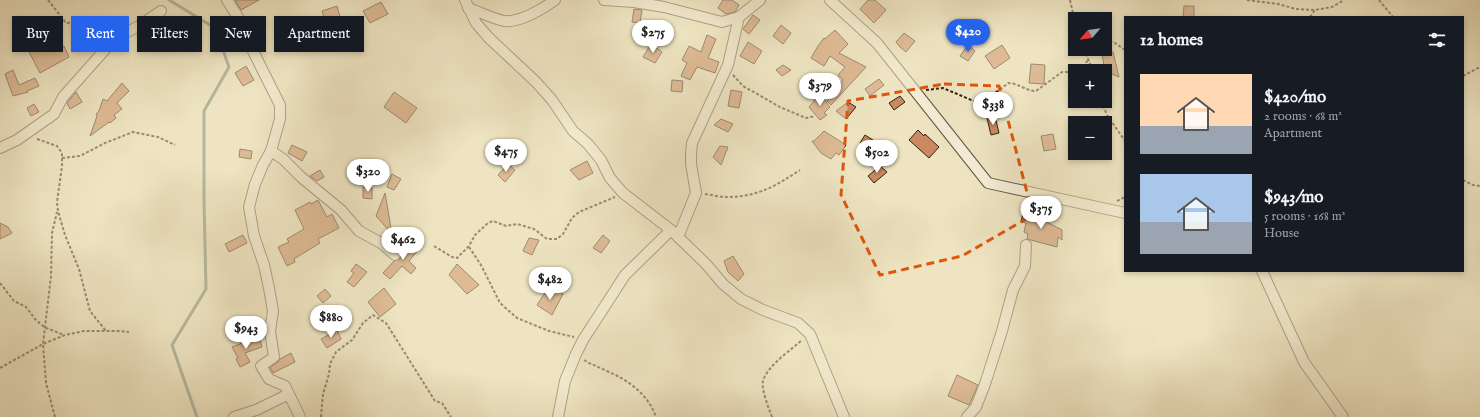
<!DOCTYPE html>
<html lang="en">
<head>
<meta charset="utf-8">
<style>
	body { margin:0; font-family:"IM FELL English",serif; background:#20242c; color:#f1f3f6; height:100vh; display:flex; flex-direction:column; font-size:15px; white-space:nowrap }
	* { box-sizing:border-box; margin:0 }
	p { font-size:13px; color:#9ea1a6 }
	.icon { flex:none; width:22px; height:22px; fill:none; stroke:currentColor; stroke-width:2; stroke-linecap:round; stroke-linejoin:round }
	.map { position:relative; flex:1; overflow:hidden }
	.panel { position:absolute; left:1124px; top:16px; width:340px; height:256px; display:flex; flex-direction:column; background:#171b24; border-radius:0px; box-shadow:0 2px 6px #0003 }
	.panel>* { flex:none }
	.hud { position:absolute; left:12px; top:16px; width:380px; height:36px; display:flex; gap:8px }
	.needle { width:26px; rotate:242deg }
	.tools { position:absolute; left:1068px; top:12px; display:grid; gap:8px }
	.tools a { display:grid; place-items:center; width:44px; height:44px; border-radius:0px; background:#171b24; box-shadow:0 2px 6px #0003; font-size:20px }
	.price { position:absolute; translate:-50% -34px; padding:0 9px; border-radius:14px; background:#fff; color:#222; font-size:13px; line-height:26px; filter:drop-shadow(0 1px 2px #0008) }
	.price::after { content:''; position:absolute; left:50%; top:24px; width:12px; height:9px; margin-left:-6px; background:inherit; clip-path:polygon(0 0,100% 0,50% 100%) }
	.price.current { background:#2563eb; color:#fff }
	ul { padding:0; list-style:none }
	li { display:flex; align-items:center; gap:12px; height:100px; padding:0 16px }
	li span { display:grid; place-items:center; flex:none; width:112px; height:80px; border-radius:0px; color:#555 }
	li>.icon { margin-inline-start:auto }
	span .icon { width:48px; height:48px; fill:#fffc; stroke-width:1 }
	li b { font-size:17px }
	h2 { display:flex; justify-content:space-between; align-items:center; height:48px; padding:0 16px; font-size:17px }
	.pill { padding:0 14px; border-radius:0px; background:#171b24; box-shadow:0 2px 6px #0003; font-size:14px; line-height:36px }
	.pill.current { background:#2563eb; color:#fff }
	.map>svg:first-child { display:block }
	.lines { fill:none; stroke-linecap:round; stroke-linejoin:round }
	.stream { stroke:#708071; stroke-width:3 }
	.building { fill:#ca8961; stroke:#322113 }
	.street-casing { stroke:#61523e; stroke-width:12 }
	.path { stroke:#322113; stroke-width:2; stroke-dasharray:3 2; stroke-linecap:butt }
	.street { stroke:#f4edd7; stroke-width:10 }
	.marked { fill:none; stroke:#df560c; stroke-width:3; stroke-dasharray:8 5; stroke-linejoin:round }
</style>
</head>
<body>
<div class="map">
<svg width="1480" height="417" viewBox="0 0 1480 417">
	<rect width="100%" height="100%" fill="#eee4c1"/>
	<filter id="stains"><feTurbulence type="fractalNoise" baseFrequency=".005" numOctaves="4"/><feColorMatrix values="0 0 0 0 .2 0 0 0 0 .09 0 0 0 0 .02 0 0 0 .5 -.17"/></filter>
	<radialGradient id="worn" r=".72"><stop offset=".6" stop-color="#630" stop-opacity="0"/><stop offset="1" stop-color="#630" stop-opacity=".3"/></radialGradient>
	<g class="lines">
		<polyline class="stream" points="169,0 215,28 229,67 204,111 204,200 206,289 172,345 197,417"/>
	</g>
	<g class="building">
		<polygon points="235,0 259,0 241,10"/>
		<polygon points="723,0 732,0 739,5 735,12 726,14 718,8"/>
		<polygon points="868,0 875,0 886,10 874,23 860,9"/>
		<polygon points="381,2 388,14 370,23 363,11"/>
		<polygon points="337,6 341,20 326,25 322,11"/>
		<polygon points="1184,6 1194,6 1194,17 1183,17"/>
		<polygon points="634,9 642,10 640,23 632,22"/>
		<polygon points="753,15 760,20 749,34 743,29"/>
		<polygon points="781,25 791,33 783,44 773,36"/>
		<polygon points="835,30 848,44 839,53 866,67 831,105 827,101 843,80 838,75 845,67 830,56 824,66 811,58 818,46 824,38 825,39"/>
		<polygon points="904,33 915,41 906,52 900,47 896,42"/>
		<polygon points="707,35 716,39 708,58 719,62 715,73 697,67 690,80 681,76 687,63 682,60 689,46 701,52"/>
		<polygon points="42,40 46,48 58,42 61,47 64,46 69,57 40,73 27,48"/>
		<polygon points="748,42 762,51 754,64 740,56"/>
		<polygon points="651,44 662,52 655,63 643,57"/>
		<polygon points="968,45 975,51 968,61 960,56"/>
		<polygon points="1002,45 1010,58 994,69 985,56"/>
		<polygon points="1113,52 1119,77 1105,71 1102,54"/>
		<polygon points="1031,64 1045,65 1044,84 1029,83"/>
		<polygon points="783,65 791,70 782,76 776,70"/>
		<polygon points="246,66 254,80 243,86 235,73"/>
		<polygon points="13,70 19,85 35,78 39,86 27,91 28,92 13,96 5,74"/>
		<polygon points="879,79 884,85 870,96 865,89"/>
		<polygon points="672,80 683,81 682,92 671,91"/>
		<polygon points="122,83 129,91 117,103 122,109 114,115 116,118 110,123 109,122 90,136 97,116 96,114 99,111 103,99 107,101"/>
		<polygon points="731,90 742,92 739,108 728,106"/>
		<polygon points="76,92 82,102 70,109 67,103"/>
		<polygon points="394,92 417,108 406,123 384,107"/>
		<polygon points="820,94 830,107 824,113 827,115 820,120 809,107"/>
		<polygon points="900,96 905,102 894,110 889,103"/>
		<polygon points="848,102 856,107 846,119 836,111"/>
		<polygon points="34,104 39,112 31,116 27,108"/>
		<polygon points="995,116 999,133 991,135 987,118"/>
		<polygon points="721,119 733,124 728,132 714,125"/>
		<polygon points="918,130 924,136 925,134 939,147 929,158 909,140"/>
		<polygon points="824,131 846,145 839,155 836,153 831,159 821,153 812,141 814,141"/>
		<polygon points="1053,134 1056,149 1044,151 1041,136"/>
		<polygon points="865,135 876,142 870,150 860,143"/>
		<polygon points="292,145 307,152 302,161 288,153"/>
		<polygon points="720,146 728,147 721,165 713,157"/>
		<polygon points="240,149 252,151 251,159 239,157"/>
		<polygon points="587,161 593,173 579,180 570,170"/>
		<polygon points="508,164 515,170 505,182 498,175"/>
		<polygon points="880,166 887,172 874,183 868,176"/>
		<polygon points="320,170 324,177 317,181 310,176"/>
		<polygon points="392,174 401,179 394,190 387,187"/>
		<polygon points="363,187 372,187 372,199 363,198"/>
		<polygon points="385,193 392,234 376,216"/>
		<polygon points="318,200 327,217 332,214 339,228 318,239 320,243 294,259 295,262 287,266 278,247 289,242 287,239 304,229 295,210 310,202 311,204"/>
		<polygon points="1023,213 1045,218 1045,221 1062,230 1062,240 1058,237 1057,247 1027,239 1028,234 1024,232 1026,223 1021,222"/>
		<polygon points="0,223 8,227 12,233 0,239"/>
		<polygon points="243,235 247,243 229,252 225,244"/>
		<polygon points="603,235 610,241 601,253 593,248"/>
		<polygon points="529,238 539,240 532,255 523,251"/>
		<polygon points="408,242 418,250 409,261 416,268 411,274 402,266 390,279 383,273 394,261 400,259 402,253 400,251"/>
		<polygon points="733,256 744,274 738,281 728,272 724,261"/>
		<polygon points="356,264 367,272 354,287 347,282 354,273 351,271"/>
		<polygon points="457,264 479,285 467,294 449,275"/>
		<polygon points="549,287 563,294 552,315 537,305"/>
		<polygon points="384,288 396,304 380,317 368,302"/>
		<polygon points="325,289 331,296 323,303 317,296"/>
		<polygon points="337,330 341,339 327,348 321,339"/>
		<polygon points="259,337 262,347 245,353 250,362 240,367 236,359 238,358 232,347"/>
		<polygon points="291,353 295,362 273,373 270,367 278,362 280,359"/>
		<polygon points="957,375 978,385 969,405 948,396"/>
	</g>
	<g class="lines">
		<defs>
			<g id="street">
				<polyline points="227,0 245,28 253,51 280,105 280,119 271,151 263,165 255,184 249,207 254,236 264,265 269,288 273,311 270,331 274,357 261,366 269,379 285,386 300,417"/>
				<polyline points="465,0 476,23 489,38 536,82 552,100 573,131 588,144 601,160 610,178 623,193 671,230 706,264 723,284 741,299 763,310 798,323 810,334 844,417"/>
				<polyline points="604,0 634,2 664,7 722,22 739,17"/>
				<polyline points="830,0 877,43 988,183 1125,213"/>
				<path d="M468 8C480 12 491 18 504 21 519 23 543 9 555 0"/>
				<polyline points="0,148 17,140 54,114 63,97 109,45 125,33 139,26 161,11"/>
				<polyline points="271,151 283,159 301,177 341,210 359,231 381,243 395,255"/>
				<polyline points="678,237 696,193 691,164 691,154 692,143 728,65 739,17 760,0"/>
				<polyline points="1262,271 1304,362 1343,417"/>
				<polyline points="234,417 256,410 289,394"/>
				<polyline points="558,417 565,381 576,354 583,340 625,275 671,230"/>
				<polyline points="967,417 976,407 985,384 1002,331 1013,290 1025,266 1026,245"/>
			</g>
		</defs>
		<use href="#street" class="street-casing"/>
		<g class="path">
			<polyline points="48,0 66,23 100,20 106,36"/>
			<polyline points="1070,0 1075,22"/>
			<polyline points="1247,0 1278,4 1296,9 1315,10 1332,7 1344,0"/>
			<polyline points="1379,0 1393,17"/>
			<polyline points="1310,17 1315,10"/>
			<polyline points="1105,39 1115,43 1125,50"/>
			<polyline points="1084,49 1093,71"/>
			<polyline points="1080,71 1088,60"/>
			<polyline points="733,75 743,86 780,107 806,118 815,116"/>
			<polyline points="1463,76 1480,67"/>
			<path d="M926 90 943 88 976 102C989 97 998 92 1008 83 1018 83 1026 91 1036 91L1062 72H1075"/>
			<polyline points="1101,101 1107,115 1125,141"/>
			<polyline points="37,139 57,146 62,153 62,166 57,202 58,211 65,235 79,269 90,311 106,331"/>
			<polyline points="62,158 80,156 105,143 133,132 158,137 175,145"/>
			<polyline points="1463,180 1473,185 1480,186"/>
			<path d="M705 194C712 195 720 197 727 197 757 197 776 186 800 170"/>
			<polyline points="1117,201 1125,197"/>
			<polyline points="434,246 452,257 457,258 469,246 475,235 488,223 493,221 506,226 517,224 534,229 547,239 557,239 563,234 572,218 579,212 615,197"/>
			<polyline points="469,247 481,265 500,303 517,318 549,331 574,337"/>
			<polyline points="0,283 14,301 26,307 35,319 44,327 64,335"/>
			<path d="M584 360C592 365 599 367 607 371 628 380 648 394 656 417"/>
			<polyline points="0,368 43,344 65,335 84,331 118,331 129,332"/>
			<polyline points="55,417 46,383 43,344 51,276 52,233 57,212"/>
			<polyline points="321,417 323,394 329,374 330,364 336,352 352,340 363,323 373,315 386,323 435,401 442,403 451,417"/>
			<path d="M772 417C769 409 761 389 763 381 767 366 791 350 802 340"/>
		</g>
		<use href="#street" class="street"/>
	</g>
	<path d="M0 0H1480V417H0ZM944 84 999 86 1033 215 962 256 880 275 841 195 848 101Z" fill="#eee4c1" fill-opacity=".55" fill-rule="evenodd"/>
	<path class="marked" d="M944 84 999 86 1033 215 962 256 880 275 841 195 848 101Z"/>
	<rect width="100%" height="100%" filter="url(#stains)"/>
	<rect width="100%" height="100%" fill="url(#worn)"/>
</svg>
<div class="tools">
<a><svg class="needle" viewBox="-14 -14 28 28"><path d="M0-13l5 13h-10z" fill="#e53935"/><path d="M0 13l5-13h-10z" fill="#9ea1a6"/></svg></a>
<a>+</a>
<a>−</a>
</div>
<b class="price current" style="left:968px;top:53px">$420</b>
<b class="price" style="left:653px;top:54px">$275</b>
<b class="price" style="left:820px;top:107px">$379</b>
<b class="price" style="left:993px;top:126px">$338</b>
<b class="price" style="left:506px;top:173px">$475</b>
<b class="price" style="left:877px;top:174px">$502</b>
<b class="price" style="left:368px;top:193px">$320</b>
<b class="price" style="left:1041px;top:230px">$375</b>
<b class="price" style="left:403px;top:261px">$462</b>
<b class="price" style="left:550px;top:301px">$482</b>
<b class="price" style="left:331px;top:339px">$880</b>
<b class="price" style="left:246px;top:350px">$943</b>
<div class="hud">
<a class="pill">Buy</a>
<a class="pill current">Rent</a>
<a class="pill">Filters</a>
<a class="pill">New</a>
<a class="pill">Apartment</a>
</div>
<section class="panel">
<h2>12 homes<svg class="icon" aria-label="filters" viewBox="0 0 24 24"><path d="M4 7h16M4 17h16"/><circle cx="9" cy="7" r="2"/><circle cx="15" cy="17" r="2"/></svg></h2>
<ul>
<li><span style="background:linear-gradient(#ffd9b3 65%,#9aa5b1 0)"><svg class="icon" aria-label="home" viewBox="0 0 24 24"><path d="M3 11l9-7 9 7M6 9v11h12V9"/></svg></span><div><b>$420/mo</b><p>2 rooms · 68 m²</p><p>Apartment</p></div></li>
<li><span style="background:linear-gradient(#a9c7e8 60%,#9aa5b1 0)"><svg class="icon" aria-label="home" viewBox="0 0 24 24"><path d="M3 11l9-7 9 7M6 9v11h12V9"/></svg></span><div><b>$943/mo</b><p>5 rooms · 168 m²</p><p>House</p></div></li>
</ul>
</section>
</div>
</body>
</html>
